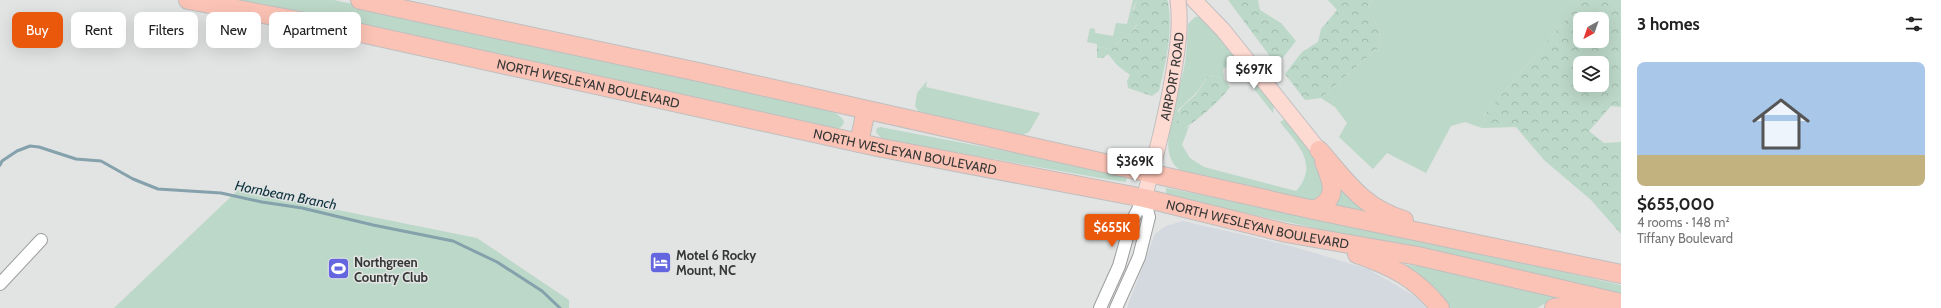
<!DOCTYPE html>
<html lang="en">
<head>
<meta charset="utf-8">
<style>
	body { margin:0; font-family:Cabin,sans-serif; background:#f6f6f6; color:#222; height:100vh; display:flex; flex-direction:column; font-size:15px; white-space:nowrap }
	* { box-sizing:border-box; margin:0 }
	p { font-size:13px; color:#767676 }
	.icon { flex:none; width:22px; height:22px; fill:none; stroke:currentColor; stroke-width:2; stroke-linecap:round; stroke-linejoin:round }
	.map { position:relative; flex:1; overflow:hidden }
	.side { display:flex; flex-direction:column; background:#fff; width:320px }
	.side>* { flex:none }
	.banner { position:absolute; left:12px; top:12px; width:380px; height:36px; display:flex; gap:8px }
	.needle { width:26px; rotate:220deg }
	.fabs { position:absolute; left:1573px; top:12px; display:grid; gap:8px }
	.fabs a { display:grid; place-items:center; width:36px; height:36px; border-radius:8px; background:#fff; box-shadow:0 4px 16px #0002; font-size:20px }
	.price { position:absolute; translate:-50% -34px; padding:0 9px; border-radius:4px; background:#fff; color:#222; font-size:13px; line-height:26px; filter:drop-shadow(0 1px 2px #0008) }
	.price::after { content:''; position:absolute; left:50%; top:24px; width:12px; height:9px; margin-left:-6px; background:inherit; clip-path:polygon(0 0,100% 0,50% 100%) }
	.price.active { background:#ea580c; color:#fff }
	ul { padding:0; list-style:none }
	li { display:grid; align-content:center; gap:8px; height:212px; padding:0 16px }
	li span { display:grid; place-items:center; height:124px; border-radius:8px; color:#555 }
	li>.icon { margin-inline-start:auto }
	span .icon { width:72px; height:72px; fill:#fffc; stroke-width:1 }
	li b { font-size:17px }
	h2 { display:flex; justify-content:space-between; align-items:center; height:48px; padding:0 16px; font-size:17px }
	.pill { padding:0 14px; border-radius:8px; background:#fff; box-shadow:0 4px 16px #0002; font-size:14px; line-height:36px }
	.pill.active { background:#ea580c; color:#fff }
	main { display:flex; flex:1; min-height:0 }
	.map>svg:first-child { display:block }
	.built { fill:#d4d8df }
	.green { fill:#bcd8c8 }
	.forest { fill:url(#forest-crowns); fill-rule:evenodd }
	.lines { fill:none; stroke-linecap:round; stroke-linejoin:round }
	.stream { stroke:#84a1ac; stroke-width:3 }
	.minor-casing { stroke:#9c9d9d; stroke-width:14 }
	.major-casing { stroke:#bfbfbf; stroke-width:17 }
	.highway-casing { stroke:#bfbfbf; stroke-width:20 }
	.minor { stroke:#fff; stroke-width:12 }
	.major { stroke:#fddbd3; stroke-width:15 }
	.highway { stroke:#fbc3b5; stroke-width:18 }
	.labels { text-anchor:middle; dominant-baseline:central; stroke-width:3; stroke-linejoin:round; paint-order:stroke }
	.street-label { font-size:13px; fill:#363737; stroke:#e2e3e3 }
	.poi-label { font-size:13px; font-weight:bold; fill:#363737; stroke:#e2e3e3; text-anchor:start }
	.water-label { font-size:14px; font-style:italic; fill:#0d333f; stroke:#e2e3e3 }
</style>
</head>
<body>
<main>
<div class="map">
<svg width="1621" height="308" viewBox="0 0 1621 308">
	<defs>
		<pattern id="forest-crowns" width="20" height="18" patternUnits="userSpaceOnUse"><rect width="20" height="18" fill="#bcd8c8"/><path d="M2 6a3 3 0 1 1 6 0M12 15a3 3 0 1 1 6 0" fill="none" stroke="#a2baac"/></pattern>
	</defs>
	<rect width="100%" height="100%" fill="#e2e3e3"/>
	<polygon class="built" points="1183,221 1291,246 1368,269 1418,298 1426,308 1127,308 1155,234 1166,226"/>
	<g class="green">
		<path d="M239 0H334L815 106C825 109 837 111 844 121 843 128 839 128 832 130Z"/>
		<polygon points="1133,0 1138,0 1133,8 1137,24 1129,35 1120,40 1111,50 1103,47 1097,48 1097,44 1087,42 1090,28 1095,29 1095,33 1113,36 1116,23 1127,24"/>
		<polygon points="1372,0 1579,0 1578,5 1485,114 1482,128 1465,122 1451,126 1426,173 1387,153 1373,169 1339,137 1347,123 1335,107 1321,98 1382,44 1379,31 1368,6"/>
		<path d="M1202 16 1206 19 1274 104 1273 113 1233 62 1223 69 1224 79 1216 76 1207 77 1198 91 1178 110 1179 131 1189 126 1182 145 1190 158 1204 167 1296 191C1320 164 1297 144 1280 122L1284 120 1294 128 1319 166 1324 175 1323 191 1311 203 1184 172C1178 169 1174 166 1171 159 1161 138 1181 87 1185 63 1187 50 1187 37 1188 24L1195 17Z"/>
		<polygon points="927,81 926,87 1040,113 1029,132 1018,137 919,112 915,106 917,93"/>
		<polygon points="880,127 1114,172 1127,178 1126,182 1117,181 882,139 876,132 877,128"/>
		<polygon points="1166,188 1313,216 1621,285 1621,294 1181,199 1166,194"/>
		<polygon points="1340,188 1384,219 1331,206 1340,196"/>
		<polygon points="238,190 477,238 569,300 569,308 114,308"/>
		<polygon points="1400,264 1435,268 1575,297 1544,304 1537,308 1445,308"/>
	</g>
	<g class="forest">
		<path d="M1138 0H1167L1168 2C1173 33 1166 61 1159 91L1152 96 1128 88 1127 81 1130 75 1117 65 1108 54 1103 58H1097V48L1103 47 1111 50 1120 40 1129 35 1137 25C1131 16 1133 9 1138 0Z"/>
		<polygon points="1228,0 1258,0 1260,10 1281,23 1296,41 1281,60 1272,59"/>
		<polygon points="1328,0 1372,0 1368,6 1379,31 1382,44 1321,98 1305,100 1285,74 1302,52 1318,42 1321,29 1337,10"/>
		<path d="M1579 0H1621V107L1611 106 1589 131 1604 143 1621 142V234L1591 200 1544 160 1516 127 1482 128 1485 114 1578 5ZM1580 19H1602V41H1580ZM1580 63H1602V85H1580Z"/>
		<path d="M1216 76 1224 79 1230 87C1221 100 1193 125 1179 131 1173 108 1183 108 1197 93 1201 88 1204 82 1207 77Z"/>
	</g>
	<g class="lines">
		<polyline class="stream" points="0,165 2,161 17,151 30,146 39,147 76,159 101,161 133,179 158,189 221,193 262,202 302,208 373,225 453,241 497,262 542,291 560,308"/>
		<defs>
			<g id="minor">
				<polyline points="0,284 41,240"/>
				<polyline points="1100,308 1119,266 1131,223 1144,198"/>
				<polyline points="1116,308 1139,257 1149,217 1144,198"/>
			</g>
			<g id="major">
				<polyline points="1194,0 1223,30 1319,150"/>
				<path id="s1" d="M1144 198C1156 156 1167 113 1174 70 1178 46 1181 24 1178 0"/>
			</g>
			<g id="highway">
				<path id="s2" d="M188 0 338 28 882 148 1144 198 1286 233 1418 256 1621 303"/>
				<polyline points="360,0 703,73 1314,210 1621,274"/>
				<polyline points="859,143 866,110"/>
				<path d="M1319 150C1346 181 1363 208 1404 220"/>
				<path d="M1314 210C1339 199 1333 183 1324 162"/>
				<path d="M1357 254C1392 266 1417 279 1440 308"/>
				<polyline points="1554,308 1599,302"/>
			</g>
		</defs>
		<use href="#minor" class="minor-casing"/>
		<use href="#major" class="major-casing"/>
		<use href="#highway" class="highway-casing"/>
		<use href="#minor" class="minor"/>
		<use href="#major" class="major"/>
		<use href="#highway" class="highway"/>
	</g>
	<defs>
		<symbol id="hotel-square" viewBox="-11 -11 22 22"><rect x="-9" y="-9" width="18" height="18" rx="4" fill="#6366df" stroke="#e2e3e3"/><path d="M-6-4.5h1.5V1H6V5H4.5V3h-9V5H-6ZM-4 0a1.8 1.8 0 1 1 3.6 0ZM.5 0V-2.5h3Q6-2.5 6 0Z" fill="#fff"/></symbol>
		<symbol id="stadium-square" viewBox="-11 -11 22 22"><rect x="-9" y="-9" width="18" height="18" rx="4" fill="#6366df" stroke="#e2e3e3"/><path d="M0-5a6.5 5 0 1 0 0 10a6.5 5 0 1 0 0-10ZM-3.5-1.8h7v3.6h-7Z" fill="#fff"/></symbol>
	</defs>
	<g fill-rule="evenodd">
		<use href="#hotel-square" x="648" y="250" width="25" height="25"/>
		<use href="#stadium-square" x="326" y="256" width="25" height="25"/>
	</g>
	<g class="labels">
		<g class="street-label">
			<text stroke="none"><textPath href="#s1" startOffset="125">AIRPORT ROAD</textPath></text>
			<text stroke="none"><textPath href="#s2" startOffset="409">NORTH WESLEYAN BOULEVARD</textPath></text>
			<text stroke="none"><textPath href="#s2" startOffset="733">NORTH WESLEYAN BOULEVARD</textPath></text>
			<text stroke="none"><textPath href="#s2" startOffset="1093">NORTH WESLEYAN BOULEVARD</textPath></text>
		</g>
		<g class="poi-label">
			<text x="676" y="255">Motel 6 Rocky<tspan x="676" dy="15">Mount, NC</tspan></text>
			<text x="354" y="262">Northgreen<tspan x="354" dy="15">Country Club</tspan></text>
		</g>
		<g class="water-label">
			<text transform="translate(286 195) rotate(11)">Hornbeam Branch</text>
		</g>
	</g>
</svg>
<div class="fabs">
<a><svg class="needle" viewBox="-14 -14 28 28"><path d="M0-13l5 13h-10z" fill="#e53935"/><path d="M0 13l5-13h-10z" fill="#767676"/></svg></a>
<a><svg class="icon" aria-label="layers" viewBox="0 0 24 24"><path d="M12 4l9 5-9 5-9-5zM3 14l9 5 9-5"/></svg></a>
</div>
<b class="price" style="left:1254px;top:90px">$697K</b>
<b class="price" style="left:1135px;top:182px">$369K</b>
<b class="price active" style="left:1112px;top:248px">$655K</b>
<div class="banner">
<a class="pill active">Buy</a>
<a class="pill">Rent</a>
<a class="pill">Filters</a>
<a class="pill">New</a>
<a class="pill">Apartment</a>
</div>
</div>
<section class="side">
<h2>3 homes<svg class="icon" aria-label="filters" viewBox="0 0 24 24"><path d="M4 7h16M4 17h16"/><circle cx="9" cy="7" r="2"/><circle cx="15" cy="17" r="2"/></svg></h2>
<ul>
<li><span style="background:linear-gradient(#a9c7e8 75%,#c2b280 0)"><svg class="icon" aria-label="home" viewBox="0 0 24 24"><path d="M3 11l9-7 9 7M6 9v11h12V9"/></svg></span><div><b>$655,000</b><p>4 rooms · 148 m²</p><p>Tiffany Boulevard</p></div></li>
</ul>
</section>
</main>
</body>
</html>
